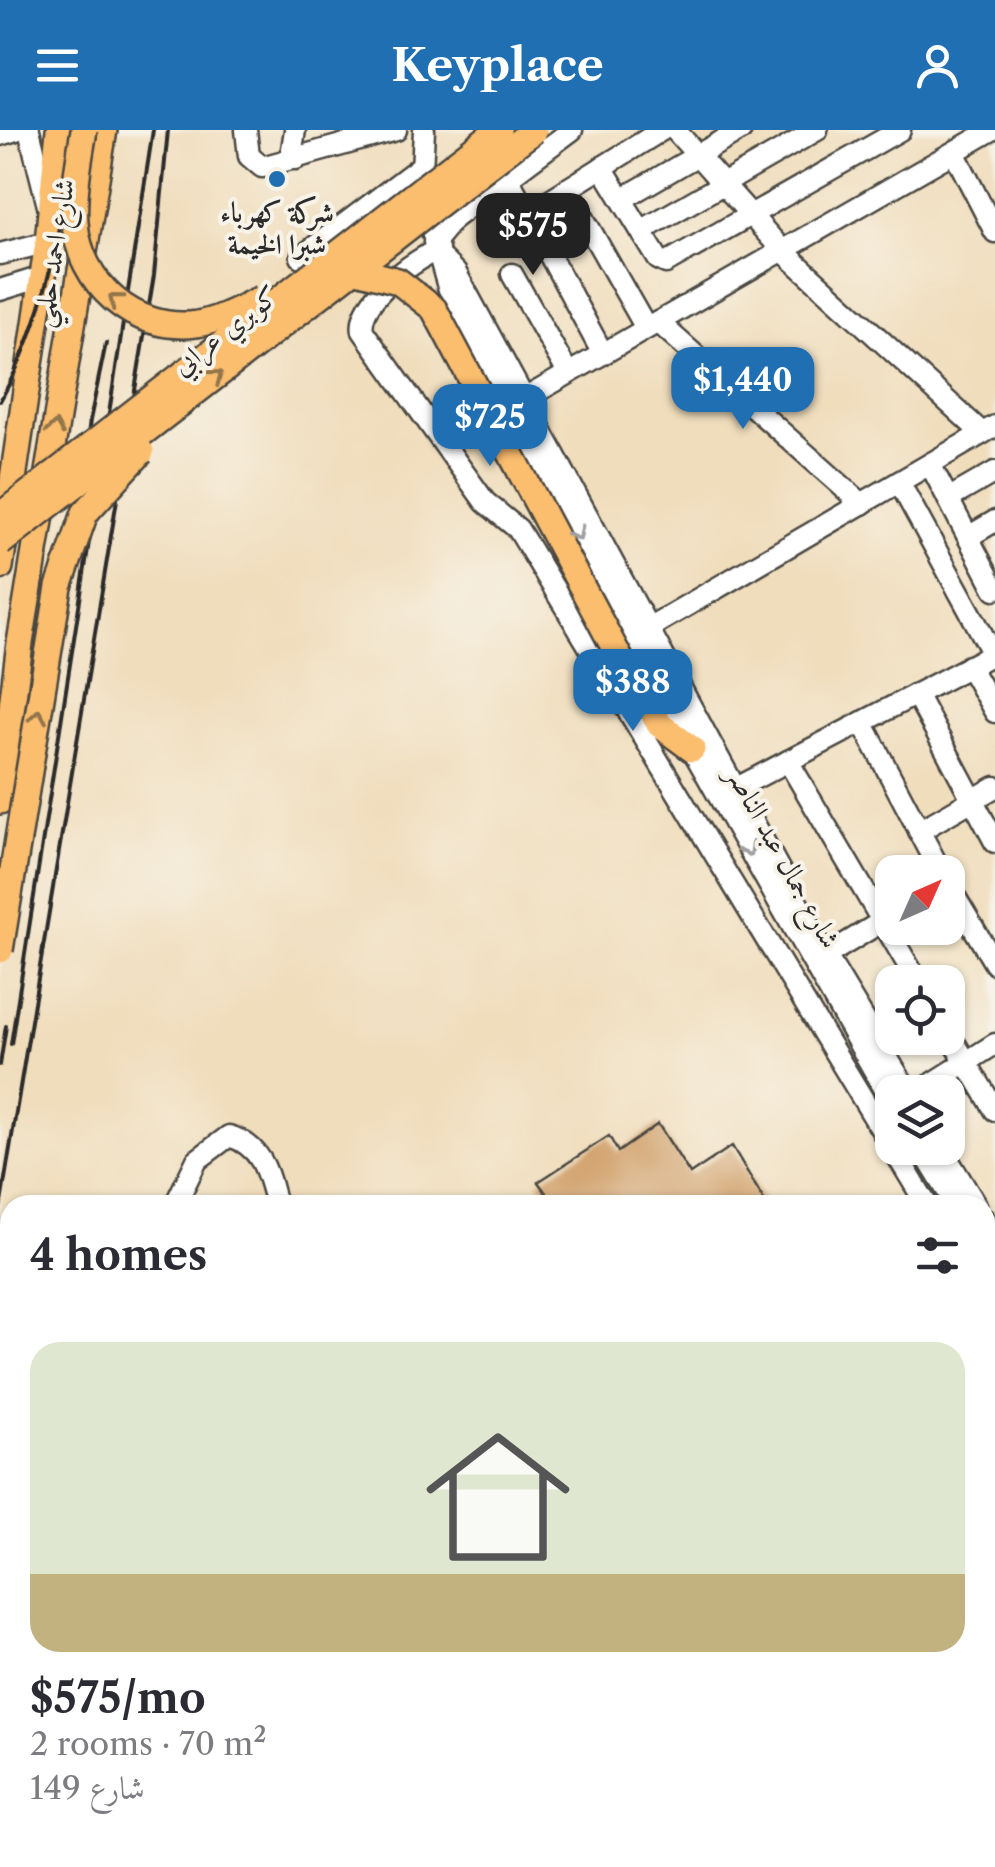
<!DOCTYPE html>
<html lang="en">
<head>
<meta charset="utf-8">
<style>
	body { margin:0; font-family:"Libre Caslon Text",Amiri,serif; background:#f7f7f7; color:#2b2b33; height:100vh; display:flex; flex-direction:column; font-size:38px; white-space:nowrap }
	* { box-sizing:border-box; margin:0 }
	p { font-size:32px; color:#7c7c81 }
	.icon { flex:none; width:55px; height:55px; fill:none; stroke:currentColor; stroke-width:2; stroke-linecap:round; stroke-linejoin:round }
	.map { position:relative; flex:1; overflow:hidden }
	.drawer { position:absolute; left:0px; top:1065px; width:995px; height:672px; display:flex; flex-direction:column; background:#fff; border-radius:30px 30px 0 0; box-shadow:0 2px 8px #0004 }
	.drawer>* { flex:none }
	.needle { width:65px; rotate:45deg }
	.controls { position:absolute; left:875px; top:725px; display:grid; gap:20px }
	.controls a { display:grid; place-items:center; width:90px; height:90px; border-radius:20px; background:#fff; box-shadow:0 2px 8px #0004; font-size:50px }
	.price { position:absolute; translate:-50% -85px; padding:0 22px; border-radius:20px; background:#1f6fb2; color:#fff; font-size:32px; line-height:65px; filter:drop-shadow(0 2px 5px #0008) }
	.price::after { content:''; position:absolute; left:50%; top:60px; width:30px; height:22px; margin-left:-15px; background:inherit; clip-path:polygon(0 0,100% 0,50% 100%) }
	.price.selected { background:#222; color:#fff }
	ul { padding:0; list-style:none }
	li { display:grid; align-content:center; gap:20px; height:530px; padding:0 30px }
	li+li { border-top:2px solid #e1e1e2 }
	li span { display:grid; place-items:center; height:310px; border-radius:30px; color:#555 }
	li>.icon { margin-inline-start:auto }
	span .icon { width:180px; height:180px; fill:#fffc; stroke-width:1 }
	li b { font-size:42px }
	h2 { display:flex; justify-content:space-between; align-items:center; height:120px; padding:0 30px; font-size:42px }
	header { display:flex; justify-content:space-between; align-items:center; height:130px; padding:0 30px; background:#1f6fb2; color:#fff; font-size:45px; font-weight:800 }
	.map>svg:first-child { display:block }
	.building { fill:#d1a26d }
	.lines { fill:none; stroke-linecap:round; stroke-linejoin:round }
	.minor-casing { stroke:#494641; stroke-width:25 }
	.major-casing { stroke:#494641; stroke-width:30 }
	.minor { stroke:#fff; stroke-width:20 }
	.major { stroke:#fbbd6e; stroke-width:25 }
	.rail { stroke:#2b2b2b; stroke-width:4 }
	.major-bridge-casing { stroke:#494641; stroke-width:30; stroke-linecap:butt }
	.major-bridge { stroke:#fbbd6e; stroke-width:25 }
	.oneway { stroke:#93744c }
	.oneway2 { stroke:#a0a0a0 }
	.poi-dot { fill:#1f6fb2; stroke:#f7f3e8; stroke-width:4 }
	.labels { text-anchor:middle; dominant-baseline:central; stroke-width:8; stroke-linejoin:round; paint-order:stroke }
	.poi-label { font-size:28px; font-weight:bold; fill:#2b2b2b; stroke:#f7f3e8 }
	.street-label { font-size:28px; fill:#2b2b2b; stroke:#f7f3e8 }
</style>
</head>
<body>
<header><svg class="icon" aria-label="menu" viewBox="0 0 24 24"><path d="M4 6h16M4 12h16M4 18h16"/></svg>Keyplace<svg class="icon" aria-label="person" viewBox="0 0 24 24"><circle cx="12" cy="8" r="4"/><path d="M4 21q1-7 8-7t8 7"/></svg></header>
<div class="map">
<svg width="995" height="1737" viewBox="0 0 995 1737">
	<rect width="100%" height="100%" fill="#f7f3e8"/>
	<filter id="ink" filterUnits="userSpaceOnUse"><feTurbulence type="fractalNoise" baseFrequency=".01" numOctaves="2"/><feDisplacementMap in="SourceGraphic" scale="20" xChannelSelector="R" yChannelSelector="G"/><feConvolveMatrix kernelMatrix="1 2 1 2 8 2 1 2 1" color-interpolation-filters="sRGB"/></filter>
	<filter id="wash" filterUnits="userSpaceOnUse"><feTurbulence type="fractalNoise" baseFrequency=".0048" numOctaves="4" result="noise"/><feDisplacementMap in="SourceGraphic" scale="40" xChannelSelector="R" yChannelSelector="G"/><feGaussianBlur stdDeviation="2.25" result="paint"/><feColorMatrix in="noise" values="0 0 0 0 0 0 0 0 0 0 0 0 0 0 0 0 0 1.4 0 .05"/><feComposite in="paint" operator="in"/></filter>
	<g filter="url(#wash)">
		<rect width="100%" height="100%" fill="#f0ddbc"/>
		<g id="blocks">
			<polygon class="building" points="658,994 690,1044 732,1016 767,1075 555,1075 538,1052 609,1006 618,1022"/>
		</g>
	</g>
	<g filter="url(#ink)">
		<use href="#blocks" fill-opacity="0" stroke="#494641" stroke-width="2.5"/>
		<g class="lines">
			<defs>
				<g id="minor">
					<polyline points="29,0 48,76"/>
					<polyline points="246,0 249,26 262,37 396,0"/>
					<polyline points="295,0 292,19 296,29"/>
					<polyline points="424,0 421,62 448,157 692,619 892,972"/>
					<polyline points="675,0 782,120 982,303"/>
					<polyline points="0,5 16,0"/>
					<polyline points="954,22 995,102"/>
					<polyline points="602,37 658,129 666,133 900,0"/>
					<polyline points="508,48 603,224"/>
					<polyline points="567,59 646,198"/>
					<polyline points="622,69 741,0"/>
					<polyline points="527,84 662,0"/>
					<polyline points="641,101 817,0"/>
					<polyline points="434,112 454,88 572,0"/>
					<path d="M438 119C413 132 357 170 363 201L485 372 518 399 927 1075"/>
					<polyline points="0,124 48,112"/>
					<polyline points="301,127 420,37"/>
					<polyline points="443,130 456,143 826,826 908,962"/>
					<polyline points="512,144 568,243"/>
					<polyline points="0,160 42,147"/>
					<polyline points="658,192 862,374"/>
					<polyline points="526,268 992,0"/>
					<polyline points="930,334 995,459"/>
					<polyline points="899,352 993,524"/>
					<polyline points="948,369 995,342"/>
					<polyline points="968,407 995,391"/>
					<polyline points="638,504 995,296"/>
					<polyline points="969,536 995,582"/>
					<polyline points="916,564 995,712"/>
					<polyline points="862,592 941,742"/>
					<polyline points="788,631 918,852"/>
					<polyline points="727,663 995,523"/>
					<polyline points="919,701 995,657"/>
					<polyline points="948,755 995,834"/>
					<polyline points="817,831 891,786"/>
					<polyline points="948,902 995,980"/>
					<polyline points="919,962 995,914"/>
					<polyline points="921,1018 956,1075"/>
					<polyline points="941,1018 976,1075"/>
					<path d="M175 1075 197 1030 229 1006C263 1016 268 1044 276 1075"/>
					<polyline points="985,1090 995,1107"/>
					<polyline points="985,1122 995,1138"/>
					<polyline points="985,1170 995,1186"/>
					<polyline points="985,1374 995,1382"/>
					<polyline points="985,1553 995,1570"/>
					<polyline points="0,1669 10,1672"/>
					<polyline points="72,1728 83,1737"/>
					<polyline points="392,1728 398,1737"/>
					<polyline points="476,1728 484,1737"/>
					<polyline points="768,1728 774,1737"/>
				</g>
				<g id="major">
					<polyline points="0,437 48,112 59,0"/>
					<polyline points="624,536 660,595 692,619"/>
					<polyline points="0,671 20,513 104,0"/>
				</g>
			</defs>
			<use href="#minor" class="minor-casing"/>
			<use href="#major" class="major-casing"/>
			<use href="#minor" class="minor"/>
			<use href="#major" class="major"/>
			<g class="rail">
				<path d="M0 271C47 188 62 93 74 0"/>
				<polyline points="69,445 90,290 106,213"/>
				<polyline points="11,914 153,0"/>
				<polyline points="0,935 6,896"/>
				<polyline points="0,1079 154,145 168,0"/>
			</g>
			<defs>
				<g id="major-bridge">
					<path d="M84 0C79 30 73 62 75 92 79 153 134 203 197 194 220 190 241 178 261 169"/>
					<polyline points="353,139 398,151 434,179 624,536"/>
					<polyline points="0,386 498,0"/>
					<polyline points="0,413 534,0"/>
					<polyline points="0,820 59,457 85,383 141,322"/>
				</g>
			</defs>
			<use href="#major-bridge" class="major-bridge-casing"/>
			<use href="#major-bridge" class="major-bridge"/>
		</g>
		<defs><path id="oneway-chevron" d="M-2-3.5L2.5 0L-2 3.5" fill="none" stroke-width="1.6" stroke-linecap="round" stroke-linejoin="round" transform="scale(2.5)"/></defs>
		<g class="oneway">
			<use href="#oneway-chevron" transform="translate(115 170) rotate(-141)"/>
			<use href="#oneway-chevron" transform="translate(216 246) rotate(-37)"/>
			<use href="#oneway-chevron" transform="translate(55 298) rotate(-81)"/>
			<use href="#oneway-chevron" transform="translate(38 586) rotate(-81)"/>
		</g>
		<g class="oneway2">
			<use href="#oneway-chevron" transform="translate(577 404) rotate(62)"/>
			<use href="#oneway-chevron" transform="translate(748 720) rotate(61)"/>
		</g>
	</g>
	<circle class="poi-dot" cx="277" cy="49" r="10"/>
	<g class="labels">
		<g class="poi-label">
			<text x="277" y="82">شركة كهرباء<tspan x="277" dy="32">شبرا الخيمة</tspan></text>
		</g>
		<g class="street-label">
			<text transform="translate(53 123) rotate(-81)">شارع احمد حلمي</text>
			<text transform="translate(225 200) rotate(-38)">كوبري عرابي</text>
			<text transform="translate(784 727) rotate(61)">شارع جمال عبد الناصر</text>
		</g>
	</g>
</svg>
<div class="controls">
<a><svg class="needle" viewBox="-14 -14 28 28"><path d="M0-13l5 13h-10z" fill="#e53935"/><path d="M0 13l5-13h-10z" fill="#7c7c81"/></svg></a>
<a><svg class="icon" aria-label="locate" viewBox="0 0 24 24"><circle cx="12" cy="12" r="6"/><path d="M12 2v4M12 18v4M2 12h4M18 12h4"/></svg></a>
<a><svg class="icon" aria-label="layers" viewBox="0 0 24 24"><path d="M12 4l9 5-9 5-9-5zM3 14l9 5 9-5"/></svg></a>
</div>
<b class="price selected" style="left:533px;top:148px">$575</b>
<b class="price" style="left:743px;top:302px">$1,440</b>
<b class="price" style="left:490px;top:339px">$725</b>
<b class="price" style="left:633px;top:604px">$388</b>
<section class="drawer">
<h2>4 homes<svg class="icon" aria-label="filters" viewBox="0 0 24 24"><path d="M4 7h16M4 17h16"/><circle cx="9" cy="7" r="2"/><circle cx="15" cy="17" r="2"/></svg></h2>
<ul>
<li><span style="background:linear-gradient(#dfe7d0 75%,#c2b280 0)"><svg class="icon" aria-label="home" viewBox="0 0 24 24"><path d="M3 11l9-7 9 7M6 9v11h12V9"/></svg></span><div><b>$575/mo</b><p>2 rooms · 70 m²</p><p>شارع 149</p></div></li>
</ul>
</section>
</div>
</body>
</html>
